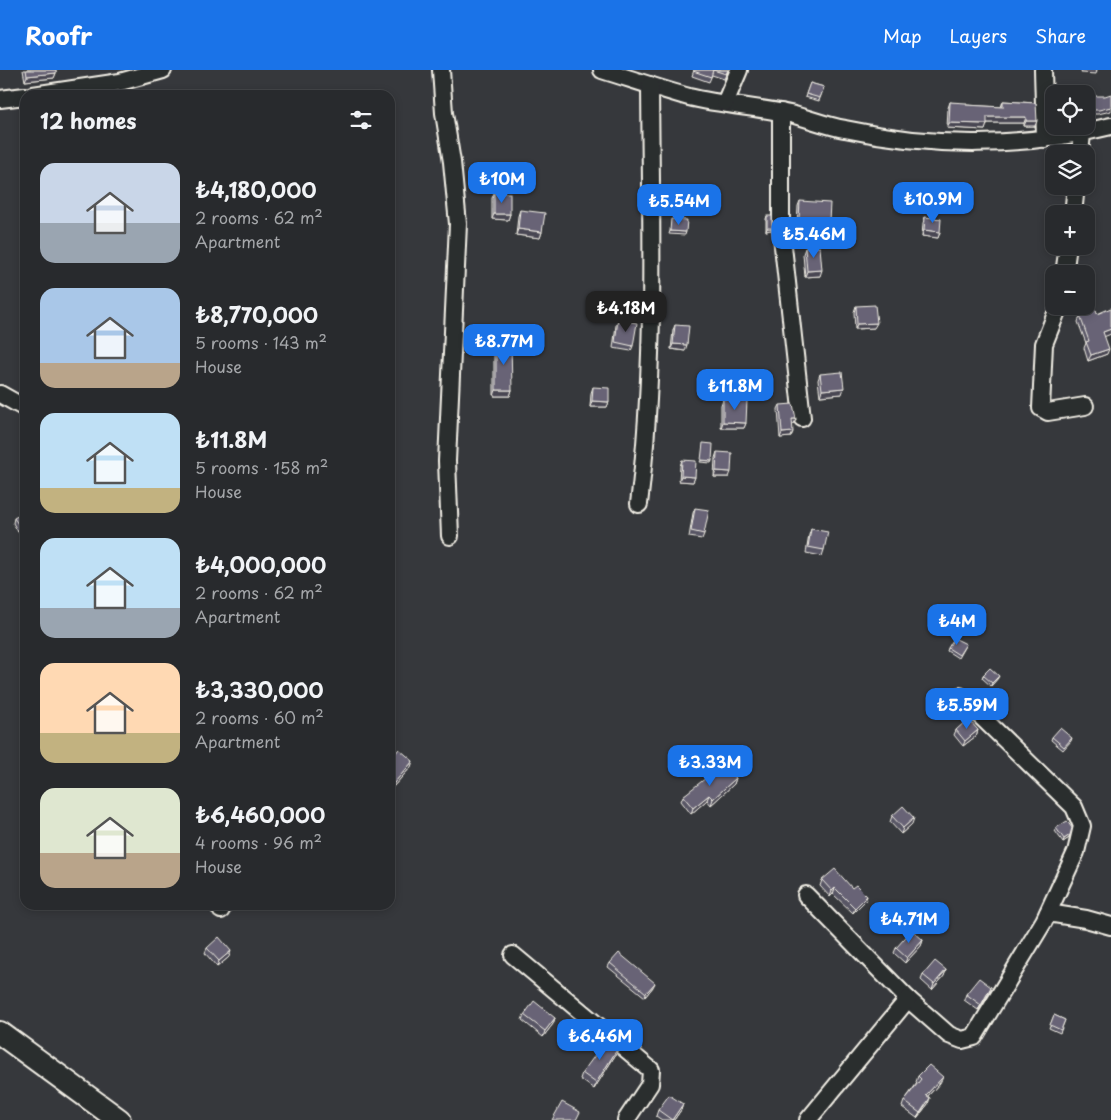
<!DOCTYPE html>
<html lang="en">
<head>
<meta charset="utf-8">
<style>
	body { margin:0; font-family:"Playpen Sans",sans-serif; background:#343639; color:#f1f3f6; height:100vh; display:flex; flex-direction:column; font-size:19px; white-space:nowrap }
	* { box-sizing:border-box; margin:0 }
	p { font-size:16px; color:#a5a7aa }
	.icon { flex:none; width:28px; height:28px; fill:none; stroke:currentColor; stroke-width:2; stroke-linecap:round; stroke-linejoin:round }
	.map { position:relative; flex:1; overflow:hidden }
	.drawer { position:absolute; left:20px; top:20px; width:375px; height:820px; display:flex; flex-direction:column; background:#282a2d; border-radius:15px; box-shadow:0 2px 8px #0003,0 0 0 1px #444649 }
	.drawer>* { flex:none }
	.tools { position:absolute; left:1045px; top:15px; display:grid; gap:10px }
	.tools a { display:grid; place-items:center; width:50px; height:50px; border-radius:10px; background:#282a2d; box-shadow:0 2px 8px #0003,0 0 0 1px #444649; font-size:25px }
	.price { position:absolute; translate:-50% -42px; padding:0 11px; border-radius:10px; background:#1a73e8; color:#fff; font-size:16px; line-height:32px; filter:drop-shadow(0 1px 2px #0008) }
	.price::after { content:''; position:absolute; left:50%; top:30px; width:15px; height:11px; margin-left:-8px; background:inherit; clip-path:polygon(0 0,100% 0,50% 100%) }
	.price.selected { background:#222; color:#fff }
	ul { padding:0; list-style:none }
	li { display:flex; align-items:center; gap:15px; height:125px; padding:0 20px }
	li span { display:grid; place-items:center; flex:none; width:140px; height:100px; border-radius:15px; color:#555 }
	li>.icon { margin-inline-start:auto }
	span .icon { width:60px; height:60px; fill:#fffc; stroke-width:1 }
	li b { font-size:21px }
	h2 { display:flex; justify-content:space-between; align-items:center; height:60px; padding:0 20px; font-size:21px }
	header { display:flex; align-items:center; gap:30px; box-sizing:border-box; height:70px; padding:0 25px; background:#1a73e8; color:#fff }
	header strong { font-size:24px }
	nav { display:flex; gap:28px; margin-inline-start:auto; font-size:18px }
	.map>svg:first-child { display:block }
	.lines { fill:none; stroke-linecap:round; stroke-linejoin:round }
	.street-casing { stroke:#f4f1e8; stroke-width:20 }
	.secondary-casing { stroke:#f4f1e8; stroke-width:26 }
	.street { stroke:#2a2d2e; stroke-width:16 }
	.secondary { stroke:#2a2d2e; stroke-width:22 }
	.wall { fill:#595665; stroke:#f4f1e8 }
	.shaded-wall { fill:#494653; stroke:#f4f1e8 }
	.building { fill:#686476; stroke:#f4f1e8 }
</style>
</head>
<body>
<header>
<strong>Roofr</strong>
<nav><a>Map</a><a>Layers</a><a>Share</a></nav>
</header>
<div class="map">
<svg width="1111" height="1050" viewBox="0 0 1111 1050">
	<rect width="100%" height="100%" fill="#36383c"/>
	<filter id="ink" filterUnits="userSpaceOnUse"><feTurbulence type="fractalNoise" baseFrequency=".02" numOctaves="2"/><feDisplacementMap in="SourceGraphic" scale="10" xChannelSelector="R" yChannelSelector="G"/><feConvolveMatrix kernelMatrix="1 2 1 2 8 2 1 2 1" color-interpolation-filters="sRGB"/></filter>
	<g filter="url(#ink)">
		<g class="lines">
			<defs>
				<g id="street">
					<polyline points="441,0 444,43 452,92 458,154 447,391 450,466"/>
					<path d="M602 0C631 9 660 19 689 27 722 35 757 37 790 44 808 48 826 56 845 59 932 78 1024 78 1111 56"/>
					<polyline points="1043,0 1045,69"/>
					<polyline points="33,25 120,12 163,0"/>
					<polyline points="0,29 25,26"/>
					<polyline points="725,33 739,0"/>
					<polyline points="781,42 781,158 802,348"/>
					<polyline points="1080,84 1082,63"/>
					<polyline points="1073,144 1076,116"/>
					<polyline points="1064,204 1068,176"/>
					<polyline points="1059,236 1044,274 1041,338 1048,342 1085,336"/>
					<polyline points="0,324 25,338"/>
					<path d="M639 434C656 295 651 155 650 15"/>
					<polyline points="806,825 908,929 949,965 962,970 974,967 1044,851 1076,782 1082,756 1074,737 960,626"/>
					<polyline points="219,835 221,840"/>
					<polyline points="1048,843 1086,849 1111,856"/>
					<polyline points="513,885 651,1000 650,1014 626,1050"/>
					<polyline points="808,1050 908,929"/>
				</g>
				<polyline id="secondary" points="0,963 119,1050"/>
			</defs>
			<use href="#street" class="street-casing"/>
			<use href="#secondary" class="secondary-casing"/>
			<use href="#street" class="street"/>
			<use href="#secondary" class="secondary"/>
		</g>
		<g class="wall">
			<polygon points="23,0 56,0 56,3 54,8 25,11"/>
			<polygon points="694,0 728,0 724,9 712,5 709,12 692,6"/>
			<polygon points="810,13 824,17 819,31 805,27"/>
			<polygon points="1003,31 1036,33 1035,56 1024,56 1024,53 987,53 985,60 947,58 948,38 950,32 966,35 1001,37"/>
			<polygon points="494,123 510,144 508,150 492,149 492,128"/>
			<polygon points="800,131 827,157 797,155 798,136"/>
			<polygon points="520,140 542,162 540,168 516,165 518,146"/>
			<polygon points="767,146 771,160 766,161 766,149"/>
			<polygon points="925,147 940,162 938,168 922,166 923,153"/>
			<polygon points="805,178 820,206 805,207 803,184"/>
			<polygon points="856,236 874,258 855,259 854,242"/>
			<polygon points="1080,246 1107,284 1088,291 1084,278 1086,273 1078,252"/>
			<polygon points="618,250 633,276 631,281 613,278 616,255"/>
			<polygon points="675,255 685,281 671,279 673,260"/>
			<polygon points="496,271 512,320 510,326 494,326 494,276"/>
			<polygon points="820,304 842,324 820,326 818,310"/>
			<polygon points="593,317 609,332 607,337 590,337 591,323"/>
			<polygon points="723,329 746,353 744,358 721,358 721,335"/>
			<polygon points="780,335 796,349 794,354 792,354 791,367 780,368 778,339"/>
			<polygon points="717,382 729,407 714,407 715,388"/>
			<polygon points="682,390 695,407 693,412 679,411 680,396"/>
			<polygon points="695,438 704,464 702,469 689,467 693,443"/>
			<polygon points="14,448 25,458 18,462 13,453"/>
			<polygon points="811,459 824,480 822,486 806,483 809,465"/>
			<polygon points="966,574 958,588 947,581 948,578"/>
			<polygon points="983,605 998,608 991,616 982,608"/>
			<polygon points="956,660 978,660 976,666 963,676 954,665"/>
			<polygon points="1052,667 1072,668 1071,671 1063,680 1051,670"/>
			<polygon points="390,690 411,697 392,718 390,717"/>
			<polygon points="713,706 736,708 734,714 711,735 707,730 691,744 681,731 683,726"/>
			<polygon points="892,746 912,754 901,764 890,752"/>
			<polygon points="1056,758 1070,765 1069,768 1063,772 1055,761"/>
			<polygon points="822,810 852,818 867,826 865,831 853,843 833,824 830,827 820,816"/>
			<polygon points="923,870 921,876 905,893 894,883 896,878"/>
			<polygon points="207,878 229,887 217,897 205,883"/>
			<polygon points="610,893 653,917 645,927 608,897"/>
			<polygon points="946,900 944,906 932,920 921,910 923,905"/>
			<polygon points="991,917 989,923 978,940 964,930 966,924"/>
			<polygon points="524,945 555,948 553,954 543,967 522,950"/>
			<polygon points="1054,945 1065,950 1060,963 1049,958"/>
			<polygon points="618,978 616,984 594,1019 580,1009 582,1003"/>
			<polygon points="918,1006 940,1013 928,1026 928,1034 917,1048 902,1037 904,1031 917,1013 916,1012"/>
			<polygon points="683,1034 681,1040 674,1050 662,1050 656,1046 658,1040"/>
		</g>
		<g class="shaded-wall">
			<polygon points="1082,0 1097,0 1096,4 1081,3"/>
			<polygon points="56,3 54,8 25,11 27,6"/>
			<polygon points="1111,37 1111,41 1098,44 1086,44 1086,40"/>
			<polygon points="987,47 1026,47 1024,53 985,53"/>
			<polygon points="1026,51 1037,51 1035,56 1024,56"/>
			<polygon points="949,53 987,54 985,60 947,58"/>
			<polygon points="494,144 510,144 508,150 492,149"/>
			<polygon points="799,149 829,151 827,157 797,155"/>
			<polygon points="767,158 772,158 771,160 766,161"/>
			<polygon points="518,159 542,162 540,168 516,165"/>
			<polygon points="924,160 940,162 938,168 922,166"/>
			<polygon points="670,161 686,162 685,165 669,164"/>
			<polygon points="822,200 820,206 805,207 807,201"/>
			<polygon points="877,253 874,258 855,259 857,254"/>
			<polygon points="1111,259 1111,264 1101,268 1103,262"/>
			<polygon points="673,274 687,275 685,281 671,279"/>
			<polygon points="1109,279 1107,284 1088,291 1091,285"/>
			<polygon points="844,318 842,324 820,326 822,320"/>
			<polygon points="496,320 512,320 510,326 494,326"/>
			<polygon points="592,331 609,332 607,337 590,337"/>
			<polygon points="792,349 796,349 794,354 790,354"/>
			<polygon points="723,352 746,353 744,358 721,358"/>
			<polygon points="793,362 791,367 780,368 782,363"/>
			<polygon points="701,390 712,391 711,393 700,392"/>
			<polygon points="716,401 731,402 729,407 714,407"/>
			<polygon points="681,406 695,407 693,412 679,411"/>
			<polygon points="25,454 25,458 18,462 20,457"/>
			<polygon points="999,606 998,608 991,616 992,613"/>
			<polygon points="978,660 976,666 963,676 965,671"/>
			<polygon points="413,691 411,697 392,718 394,713"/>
			<polygon points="736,708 734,714 711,735 713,729"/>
			<polygon points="709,725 707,730 691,744 693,738"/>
			<polygon points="914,748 912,754 901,764 903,758"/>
			<polygon points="1070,765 1069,768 1063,772 1064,769"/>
			<polygon points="835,818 833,824 830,827 832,821"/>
			<polygon points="867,826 865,831 853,843 855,838"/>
			<polygon points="923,870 921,876 905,893 907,888"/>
			<polygon points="231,881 229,887 217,897 219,891"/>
			<polygon points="946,900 944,906 932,920 934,914"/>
			<polygon points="655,913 653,917 645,927 646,923"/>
			<polygon points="991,917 989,923 978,940 981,935"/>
			<polygon points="555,948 553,954 543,967 545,961"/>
			<polygon points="618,978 616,984 594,1019 596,1013"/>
			<polygon points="943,1007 940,1013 924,1030 926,1025"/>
			<polygon points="930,1028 928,1034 917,1048 920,1043"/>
			<polygon points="683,1034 681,1040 674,1050 672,1050"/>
		</g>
		<g class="building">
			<polygon points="26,0 56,0 56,3 27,6"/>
			<polygon points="694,0 728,0 726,4 713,0 711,7 693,1"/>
			<polygon points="810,13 824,17 820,28 806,24"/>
			<polygon points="1111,24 1111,37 1099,40 1086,40 1086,26 1105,26"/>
			<polygon points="1003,31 1036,33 1037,51 1026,51 1026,47 987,47 987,54 949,53 950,32 966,33 966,35 1003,37"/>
			<rect x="494" y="123" width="16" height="21"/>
			<polygon points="800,131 830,133 829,151 799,149"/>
			<polygon points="520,140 545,143 542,162 518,159"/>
			<rect x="767" y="146" width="5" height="12"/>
			<polygon points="925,147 941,149 940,162 924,160"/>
			<polygon points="671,149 687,150 686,162 670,161"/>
			<polygon points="820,177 822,200 807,201 805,178"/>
			<polygon points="875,235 877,253 857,254 856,236"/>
			<polygon points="1111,238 1111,259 1103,262 1109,279 1091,285 1086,272 1089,271 1080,246 1096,240 1097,244"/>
			<polygon points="618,250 637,253 633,276 615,272"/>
			<polygon points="675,255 689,256 687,275 673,274"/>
			<polygon points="496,271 511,271 512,320 496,320"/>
			<polygon points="842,302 844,318 822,320 820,304"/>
			<polygon points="593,317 609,318 609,332 592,331"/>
			<polygon points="723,329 747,330 746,353 723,352"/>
			<polygon points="793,334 796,349 792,349 793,362 782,363 780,335"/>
			<polygon points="703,373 713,374 712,391 701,390"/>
			<polygon points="717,382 732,383 731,402 716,401"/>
			<polygon points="682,390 696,391 695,407 681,406"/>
			<polygon points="695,438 709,440 704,464 691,461"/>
			<polygon points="25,442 25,454 20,457 14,448"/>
			<polygon points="811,459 828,462 824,480 808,477"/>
			<polygon points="954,568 966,574 959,585 948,578"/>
			<polygon points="990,598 999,606 992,613 983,605"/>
			<polygon points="968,649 978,660 965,671 956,660"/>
			<polygon points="1060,658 1072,668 1064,677 1052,667"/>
			<polygon points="399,679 413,691 394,713 390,709 390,690"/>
			<polygon points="724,696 736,708 713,729 709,725 693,738 683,726 711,704 713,706"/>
			<polygon points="903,736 914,748 903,758 892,746"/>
			<polygon points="1067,751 1072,758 1070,765 1064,769 1056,758"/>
			<polygon points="835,799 852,818 856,815 867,826 855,838 835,818 832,821 822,810"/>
			<polygon points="912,860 923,870 907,888 896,878"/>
			<polygon points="219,867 231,881 219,891 207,878"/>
			<polygon points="619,883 655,913 646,923 610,893"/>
			<polygon points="935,891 946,900 934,914 923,905"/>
			<polygon points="979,908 991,917 981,935 966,924"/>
			<polygon points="534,931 555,948 545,961 524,945"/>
			<polygon points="1054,945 1065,950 1061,960 1050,955"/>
			<polygon points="607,969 618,978 596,1013 582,1003"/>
			<polygon points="929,995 943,1007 926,1025 930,1028 920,1043 904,1031 921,1009 918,1006"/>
			<polygon points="669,1025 683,1034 672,1050 658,1040"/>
			<polygon points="562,1032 580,1042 576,1050 552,1050"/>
		</g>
	</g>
</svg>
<div class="tools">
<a><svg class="icon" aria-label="locate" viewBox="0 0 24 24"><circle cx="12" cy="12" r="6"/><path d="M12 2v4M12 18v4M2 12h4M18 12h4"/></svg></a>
<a><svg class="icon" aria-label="layers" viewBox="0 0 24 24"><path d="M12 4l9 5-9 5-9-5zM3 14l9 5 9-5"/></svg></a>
<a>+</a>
<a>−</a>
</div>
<b class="price" style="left:502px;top:134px">₺10M</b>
<b class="price" style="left:933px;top:154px">₺10.9M</b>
<b class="price" style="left:679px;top:156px">₺5.54M</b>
<b class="price" style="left:814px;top:189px">₺5.46M</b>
<b class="price selected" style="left:626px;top:263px">₺4.18M</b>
<b class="price" style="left:504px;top:296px">₺8.77M</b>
<b class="price" style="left:735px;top:341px">₺11.8M</b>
<b class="price" style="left:957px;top:576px">₺4M</b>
<b class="price" style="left:967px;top:660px">₺5.59M</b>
<b class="price" style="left:710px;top:717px">₺3.33M</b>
<b class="price" style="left:909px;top:874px">₺4.71M</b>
<b class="price" style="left:600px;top:991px">₺6.46M</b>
<section class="drawer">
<h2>12 homes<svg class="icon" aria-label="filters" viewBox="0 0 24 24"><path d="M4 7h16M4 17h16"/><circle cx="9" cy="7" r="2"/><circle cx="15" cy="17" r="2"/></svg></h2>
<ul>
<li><span style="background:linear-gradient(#c9d6e8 60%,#9aa5b1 0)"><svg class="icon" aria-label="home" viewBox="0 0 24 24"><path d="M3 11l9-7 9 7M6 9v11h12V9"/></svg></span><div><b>₺4,180,000</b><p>2 rooms · 62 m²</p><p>Apartment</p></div></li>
<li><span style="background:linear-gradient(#a9c7e8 75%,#b9a48a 0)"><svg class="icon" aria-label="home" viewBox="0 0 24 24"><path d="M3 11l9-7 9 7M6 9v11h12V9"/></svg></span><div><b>₺8,770,000</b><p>5 rooms · 143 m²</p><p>House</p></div></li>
<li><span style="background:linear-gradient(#bfe0f5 75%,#c2b280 0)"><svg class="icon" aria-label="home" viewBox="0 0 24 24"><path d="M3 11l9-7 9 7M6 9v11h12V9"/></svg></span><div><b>₺11.8M</b><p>5 rooms · 158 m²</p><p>House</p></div></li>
<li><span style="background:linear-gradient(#bfe0f5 70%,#9aa5b1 0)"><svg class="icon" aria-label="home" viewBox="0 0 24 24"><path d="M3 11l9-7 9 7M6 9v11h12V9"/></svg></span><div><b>₺4,000,000</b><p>2 rooms · 62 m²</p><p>Apartment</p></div></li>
<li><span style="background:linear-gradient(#ffd9b3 70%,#c2b280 0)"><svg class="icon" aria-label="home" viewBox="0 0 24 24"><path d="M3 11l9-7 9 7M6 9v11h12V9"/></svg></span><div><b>₺3,330,000</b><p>2 rooms · 60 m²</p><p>Apartment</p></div></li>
<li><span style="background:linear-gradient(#dfe7d0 65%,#b9a48a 0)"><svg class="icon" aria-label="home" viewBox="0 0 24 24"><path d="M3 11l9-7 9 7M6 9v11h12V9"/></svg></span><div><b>₺6,460,000</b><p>4 rooms · 96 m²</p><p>House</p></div></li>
</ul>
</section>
</div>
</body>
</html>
